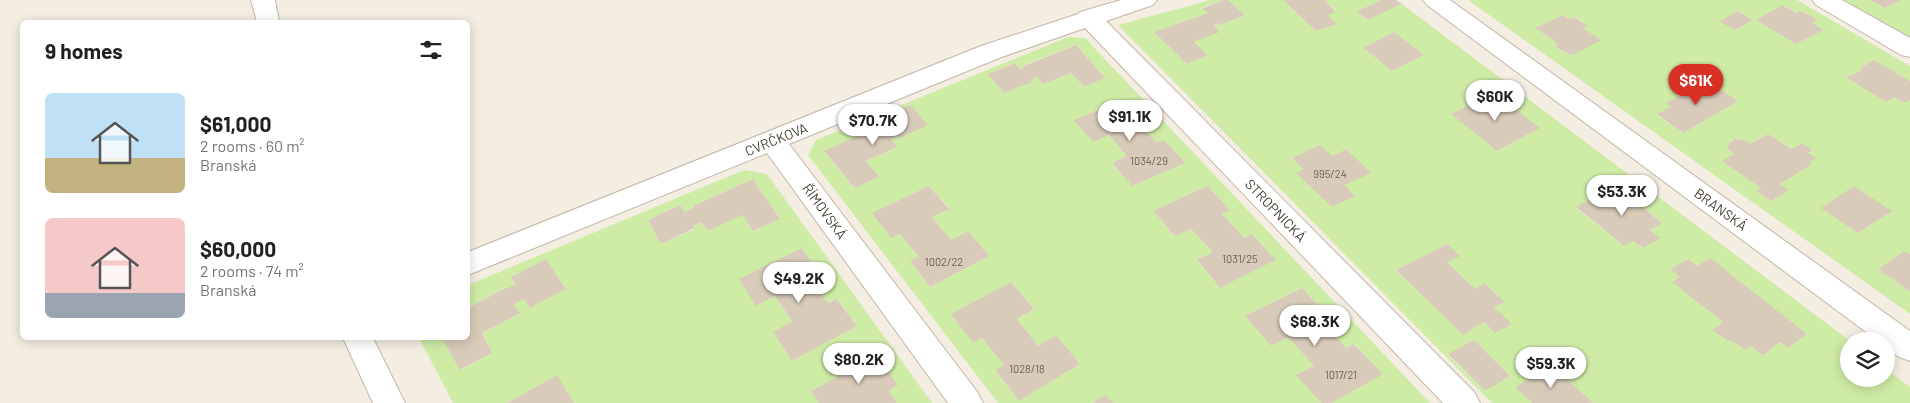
<!DOCTYPE html>
<html lang="en">
<head>
<meta charset="utf-8">
<style>
	body { margin:0; font-family:Barlow,sans-serif; background:#f6f6f6; color:#202124; height:100vh; display:flex; flex-direction:column; font-size:19px; white-space:nowrap }
	* { box-sizing:border-box; margin:0 }
	p { font-size:16px; color:#757577 }
	.icon { flex:none; width:28px; height:28px; fill:none; stroke:currentColor; stroke-width:2; stroke-linecap:round; stroke-linejoin:round }
	.map { position:relative; flex:1; overflow:hidden }
	.sheet { position:absolute; left:20px; top:20px; width:450px; height:320px; display:flex; flex-direction:column; background:#fff; border-radius:8px; box-shadow:0 2px 12px #0003 }
	.sheet>* { flex:none }
	.tools { position:absolute; left:1840px; top:332px; display:grid; gap:10px }
	.tools a { display:grid; place-items:center; width:55px; height:55px; border-radius:50%; background:#fff; box-shadow:0 2px 12px #0003; font-size:25px }
	.price { position:absolute; translate:-50% -42px; padding:0 11px; border-radius:18px; background:#fff; color:#222; font-size:16px; line-height:32px; filter:drop-shadow(0 1px 2px #0008) }
	.price::after { content:''; position:absolute; left:50%; top:30px; width:15px; height:11px; margin-left:-8px; background:inherit; clip-path:polygon(0 0,100% 0,50% 100%) }
	.price.on { background:#d93025; color:#fff }
	ul { padding:0; list-style:none }
	li { display:flex; align-items:center; gap:15px; height:125px; padding:0 25px }
	li span { display:grid; place-items:center; flex:none; width:140px; height:100px; border-radius:8px; color:#555 }
	li>.icon { margin-inline-start:auto }
	span .icon { width:60px; height:60px; fill:#fffc; stroke-width:1 }
	li b { font-size:21px }
	h2 { display:flex; justify-content:space-between; align-items:center; height:60px; padding:0 25px; font-size:21px }
	.map>svg:first-child { display:block }
	.green { fill:#cfeca6; fill-rule:evenodd }
	.building { fill:#d9cbb9 }
	.lines { fill:none; stroke-linecap:round; stroke-linejoin:round }
	.minor-casing { stroke:#c2b7a7; stroke-width:2 }
	.minor { fill:#fff; fill-rule:evenodd }
	.labels { text-anchor:middle; dominant-baseline:central; stroke-width:4; stroke-linejoin:round; paint-order:stroke }
	.number-label { font-size:11px; fill:#6a6054 }
	.street-label { font-size:14px; fill:#453d32; stroke:#fff }
</style>
</head>
<body>
<div class="map">
<svg width="1910" height="403" viewBox="0 0 1910 403">
	<rect width="100%" height="100%" fill="#f3ede2"/>
	<g class="green">
		<path d="M1211 0H1223L1203 7 1208 13 1154 32 1187 64 1208 55 1194 42 1219 32 1213 25 1219 23 1221 25 1245 15 1228 0H1283L1316 31 1337 24 1328 15 1336 11 1324 0H1382L1357 11 1368 20 1402 4 1850 341 1849 379H1886V369L1910 387V403H1593L1552 365 1516 387 1532 403H1492L1118 25ZM1393 33 1424 55 1392 71 1363 48ZM1490 94 1502 103 1506 102 1540 128 1497 151 1451 114ZM1346 149 1344 185 1297 173 1303 169 1292 158 1332 156ZM1615 186 1631 192 1635 201 1662 223 1650 230 1659 238 1643 248 1633 241 1624 246 1576 208ZM1447 244 1459 256 1447 262 1475 289 1484 283 1504 301 1494 307 1511 324 1495 333 1484 322 1463 335 1396 270ZM1687 259 1697 266 1760 297 1806 334 1780 342 1763 355 1751 346 1745 350 1730 340 1728 341 1713 330 1723 322 1673 282 1680 277 1671 269ZM1474 340 1510 376 1485 391 1448 355Z"/>
		<path d="M1468 0H1797L1910 66V81L1874 60 1860 68 1862 70 1846 77 1894 97 1904 103 1910 100V254L1904 251 1878 269 1910 292V314ZM1782 5 1796 13 1801 11 1817 20 1812 23 1824 30 1796 44 1757 20ZM1738 11 1753 20 1735 30 1720 21ZM1563 15 1569 19 1575 17 1587 25 1583 28 1573 55 1563 52 1557 47V43L1535 28ZM1708 81 1738 101 1683 133 1657 115 1671 107 1665 103 1683 94 1677 89 1690 82C1698 87 1701 86 1708 81ZM1768 134 1792 149 1812 150 1808 153 1816 158 1809 162 1811 164 1780 184 1788 190 1771 201 1757 191 1761 188 1723 161 1734 154 1728 149V144L1735 139 1744 140 1750 144ZM1854 186 1891 211 1858 233 1822 208Z"/>
		<polygon points="1844,0 1874,0 1885,8 1901,0 1910,0 1910,37"/>
		<path d="M1068 37 1085 38 1430 403H1332L1382 374 1355 344 1346 348 1320 320 1328 316 1302 288 1246 316 1271 346 1288 337 1314 366 1297 375 1321 403H998L808 155 816 140ZM1076 45 1105 78 1084 87 1071 73 1043 84 1037 77 1030 80 1031 82 1004 93 988 74 1015 63 1020 69 1027 66 1026 64ZM1126 99 1145 120 1138 123 1157 143 1164 141 1185 163 1132 186 1112 163 1127 156 1109 135 1093 142 1075 120ZM883 118 927 125 900 138 898 136 891 139 897 147 866 161 879 177 855 188 824 152 879 126 881 127 888 124ZM929 186 949 208 932 217 951 240 968 231 989 256 930 287 910 261 918 256 900 234 873 213ZM1207 186 1229 210 1222 214 1244 238 1252 234 1276 260 1220 288 1197 261 1213 252 1191 229 1175 236 1153 211ZM1011 282 1034 309 1017 319 1038 346 1056 335 1080 364 1019 401 995 371 1004 365 982 338 973 343 952 314Z"/>
		<path d="M744 170 767 174 932 403H897L889 391 898 385 877 355 811 391 819 403H574L557 375 507 403H453L419 338H442L461 370 492 353 482 333 520 313 514 304 524 299 530 308 566 289 546 259 511 277 515 284 506 289 504 288 468 308V285ZM753 179 780 219 753 231 742 215 702 222 693 226 695 229 661 244 648 220 680 205 685 212 694 208 693 206ZM802 248 820 274 811 278 828 303 838 299 857 326 792 361 773 332 792 321 775 296 756 306Z"/>
	</g>
	<g class="building">
		<polygon points="1223,0 1228,0 1245,15 1221,25 1219,23 1213,25 1220,32 1194,42 1208,55 1187,64 1154,32 1208,13 1203,8"/>
		<polygon points="1283,0 1324,0 1336,12 1328,15 1337,24 1316,31"/>
		<polygon points="1382,0 1396,0 1402,4 1368,20 1357,11"/>
		<polygon points="1871,0 1901,0 1885,8"/>
		<polygon points="1782,5 1796,13 1801,11 1818,20 1812,23 1824,30 1796,44 1756,20"/>
		<polygon points="1738,11 1753,20 1735,30 1719,21"/>
		<polygon points="1563,15 1569,19 1574,17 1588,26 1583,28 1601,40 1573,55 1564,52 1556,47 1557,43 1535,28"/>
		<polygon points="1394,32 1424,55 1392,71 1363,48"/>
		<polygon points="1076,45 1105,78 1084,87 1071,73 1043,84 1037,77 1030,80 1032,82 1004,93 988,74 1015,63 1020,69 1027,66 1026,65"/>
		<polygon points="1874,60 1910,81 1910,100 1904,103 1894,97 1886,102 1846,77 1856,73 1862,70 1860,68"/>
		<polygon points="1708,81 1738,101 1683,133 1657,114 1671,107 1665,103 1683,94 1676,90 1690,82 1697,86 1701,86"/>
		<polygon points="1490,94 1502,103 1506,102 1516,109 1540,128 1497,151 1451,114"/>
		<polygon points="1126,99 1145,120 1138,123 1157,143 1164,140 1185,163 1132,186 1112,163 1127,156 1109,135 1093,142 1074,120"/>
		<polygon points="910,105 928,125 900,138 898,136 891,139 897,147 866,161 879,177 855,188 824,151 879,126 881,127 884,126 888,124 883,118"/>
		<polygon points="1768,134 1792,149 1802,143 1812,150 1808,153 1817,158 1809,162 1812,164 1780,184 1789,190 1771,201 1756,191 1761,188 1722,161 1734,154 1728,149 1728,144 1735,139 1744,140 1750,144"/>
		<polygon points="1320,145 1332,156 1346,149 1371,173 1344,185 1355,196 1332,207 1296,173 1303,169 1292,158"/>
		<polygon points="753,179 780,219 753,231 742,215 708,231 702,222 693,226 695,228 661,244 648,220 680,205 685,212 694,208 693,206"/>
		<polygon points="929,186 949,209 932,217 951,240 968,231 989,256 930,287 910,261 918,256 900,234 891,238 872,213"/>
		<polygon points="1207,186 1230,210 1222,214 1244,238 1252,234 1276,260 1220,288 1197,260 1213,252 1191,229 1175,236 1153,211"/>
		<polygon points="1615,186 1618,189 1631,192 1635,201 1662,223 1650,230 1660,238 1643,248 1633,241 1624,246 1576,207"/>
		<polygon points="1854,186 1892,211 1858,233 1821,208"/>
		<polygon points="1447,244 1460,256 1447,262 1475,289 1484,283 1505,302 1494,307 1512,324 1495,333 1484,322 1463,335 1396,270"/>
		<polygon points="802,248 820,274 811,278 815,285 828,303 837,299 857,326 792,361 773,332 792,321 775,296 756,306 739,279"/>
		<polygon points="1904,251 1910,254 1910,292 1878,269"/>
		<polygon points="1710,258 1760,297 1807,334 1788,348 1780,342 1763,355 1751,346 1745,350 1730,340 1728,341 1712,330 1723,322 1672,282 1680,277 1670,269 1688,259 1697,266"/>
		<polygon points="546,259 566,289 530,308 524,299 514,304 520,313 482,333 492,353 460,370 442,338 468,338 468,308 505,288 506,289 515,284 511,277"/>
		<polygon points="1011,282 1034,309 1017,319 1038,346 1056,335 1080,364 1019,401 995,370 1004,365 982,338 973,343 951,314"/>
		<polygon points="1302,288 1328,316 1320,320 1346,348 1354,344 1383,374 1332,403 1321,403 1296,375 1314,366 1288,337 1271,346 1245,316"/>
		<polygon points="1474,340 1510,376 1485,391 1448,354"/>
		<polygon points="877,355 898,385 889,391 897,403 819,403 811,391"/>
		<polygon points="1552,365 1593,403 1532,403 1515,387"/>
		<polygon points="557,375 574,403 507,403"/>
		<polygon points="1106,395 1113,403 1093,403"/>
	</g>
	<g class="lines">
		<defs>
			<g id="minor">
				<polygon points="251,0 275,0 279,22 257,22"/>
				<polygon points="1121,0 1157,0 1153,5 1106,21 1475,393 1480,403 1443,403 1085,28 999,58 789,144 978,393 983,403 948,403 767,153 468,275 468,252 981,46 1078,14 1080,12"/>
				<polygon points="1423,0 1450,0 1910,331 1910,361 1899,357 1886,348 1886,341 1878,341 1427,5"/>
				<polygon points="1812,0 1842,0 1910,38 1910,57 1901,55 1816,5"/>
				<polygon points="343,338 373,338 405,403 373,403"/>
			</g>
		</defs>
		<use href="#minor" class="minor-casing"/>
		<use href="#minor" class="minor"/>
	</g>
	<g class="labels">
		<g class="number-label">
			<text x="1149" y="160">1034/29</text>
			<text x="1330" y="173">995/24</text>
			<text x="1240" y="258">1031/25</text>
			<text x="944" y="261">1002/22</text>
			<text x="1027" y="368">1028/18</text>
			<text x="1341" y="374">1017/21</text>
		</g>
		<g class="street-label">
			<text transform="translate(776 139) rotate(-22)">CVRČKOVA</text>
			<text transform="translate(1721 209) rotate(36)">BRANSKÁ</text>
			<text transform="translate(1276 210) rotate(46)">STROPNICKÁ</text>
			<text transform="translate(825 211) rotate(54)">ŘÍMOVSKÁ</text>
		</g>
	</g>
</svg>
<div class="tools">
<a><svg class="icon" aria-label="layers" viewBox="0 0 24 24"><path d="M12 4l9 5-9 5-9-5zM3 14l9 5 9-5"/></svg></a>
</div>
<b class="price on" style="left:1696px;top:106px">$61K</b>
<b class="price" style="left:1495px;top:122px">$60K</b>
<b class="price" style="left:1130px;top:142px">$91.1K</b>
<b class="price" style="left:873px;top:146px">$70.7K</b>
<b class="price" style="left:1622px;top:217px">$53.3K</b>
<b class="price" style="left:799px;top:304px">$49.2K</b>
<b class="price" style="left:1315px;top:347px">$68.3K</b>
<b class="price" style="left:859px;top:385px">$80.2K</b>
<b class="price" style="left:1551px;top:389px">$59.3K</b>
<section class="sheet">
<h2>9 homes<svg class="icon" aria-label="filters" viewBox="0 0 24 24"><path d="M4 7h16M4 17h16"/><circle cx="9" cy="7" r="2"/><circle cx="15" cy="17" r="2"/></svg></h2>
<ul>
<li><span style="background:linear-gradient(#bfe0f5 65%,#c2b280 0)"><svg class="icon" aria-label="home" viewBox="0 0 24 24"><path d="M3 11l9-7 9 7M6 9v11h12V9"/></svg></span><div><b>$61,000</b><p>2 rooms · 60 m²</p><p>Branská</p></div></li>
<li><span style="background:linear-gradient(#f6c9c9 75%,#9aa5b1 0)"><svg class="icon" aria-label="home" viewBox="0 0 24 24"><path d="M3 11l9-7 9 7M6 9v11h12V9"/></svg></span><div><b>$60,000</b><p>2 rooms · 74 m²</p><p>Branská</p></div></li>
</ul>
</section>
</div>
</body>
</html>
